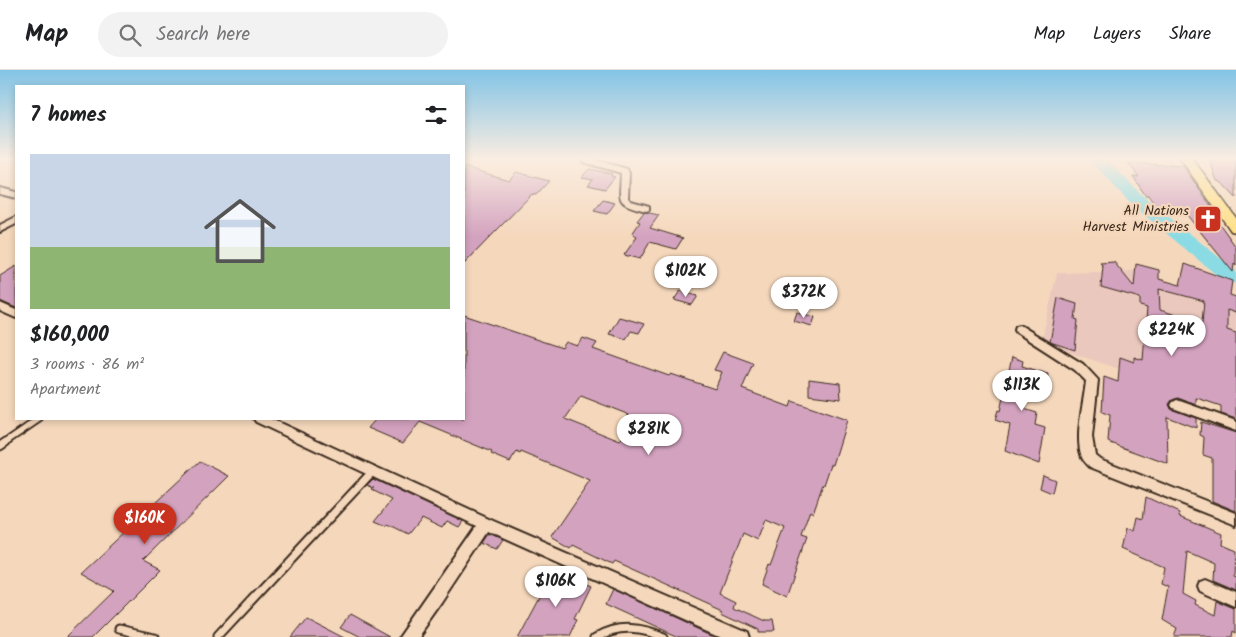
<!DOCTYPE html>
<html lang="en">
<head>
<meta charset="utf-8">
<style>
	body { margin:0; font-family:Kalam,sans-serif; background:#f2f2f2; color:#202124; height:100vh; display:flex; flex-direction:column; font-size:19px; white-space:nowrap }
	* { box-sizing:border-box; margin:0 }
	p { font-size:16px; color:#757577 }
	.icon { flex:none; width:28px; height:28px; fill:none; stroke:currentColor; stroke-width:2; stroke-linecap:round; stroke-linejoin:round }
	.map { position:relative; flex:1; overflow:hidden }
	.sheet { position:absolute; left:15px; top:15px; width:450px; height:335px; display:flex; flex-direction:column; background:#fff; border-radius:0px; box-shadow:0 2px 8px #0003 }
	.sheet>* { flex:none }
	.price { position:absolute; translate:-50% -42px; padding:0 11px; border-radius:18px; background:#fff; color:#222; font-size:16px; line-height:32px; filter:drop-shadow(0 1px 2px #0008) }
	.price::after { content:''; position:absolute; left:50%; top:30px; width:15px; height:11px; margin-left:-8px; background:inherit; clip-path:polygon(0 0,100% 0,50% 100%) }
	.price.current { background:#c8321e; color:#fff }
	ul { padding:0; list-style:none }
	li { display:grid; align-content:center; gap:10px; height:265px; padding:0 15px }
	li+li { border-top:1px solid #e0e0e0 }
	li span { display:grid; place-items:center; height:155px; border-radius:0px; color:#555 }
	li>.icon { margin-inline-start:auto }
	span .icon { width:90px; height:90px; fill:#fffc; stroke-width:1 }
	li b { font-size:21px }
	h2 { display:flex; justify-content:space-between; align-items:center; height:60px; padding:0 15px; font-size:21px }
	header { display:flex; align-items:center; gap:30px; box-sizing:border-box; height:70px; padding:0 25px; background:#fff; border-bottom:1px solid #e0e0e0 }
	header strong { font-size:24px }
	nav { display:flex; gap:28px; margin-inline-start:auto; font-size:18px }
	.search { width:350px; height:45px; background:#f2f2f2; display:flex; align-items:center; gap:12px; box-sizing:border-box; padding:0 18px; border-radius:28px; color:#757577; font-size:19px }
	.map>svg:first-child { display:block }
	.built { fill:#ebc8bd }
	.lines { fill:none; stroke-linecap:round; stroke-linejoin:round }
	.river { fill:#8bdbe4; fill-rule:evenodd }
	.building { fill:#d3a2bf; stroke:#3b2a1e; fill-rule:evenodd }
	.service-far1-casing { stroke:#3b2a1e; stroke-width:9 }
	.service-casing { stroke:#3b2a1e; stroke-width:11 }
	.minor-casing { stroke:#3b2a1e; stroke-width:4 }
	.primary-casing { stroke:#3b2a1e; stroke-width:3 }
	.service-far1 { stroke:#f5d8bc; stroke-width:5.5 }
	.service { stroke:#f5d8bc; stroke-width:7 }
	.minor { fill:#f5d8bc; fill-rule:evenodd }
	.primary { fill:#ffdf80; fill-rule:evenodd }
	.labels { text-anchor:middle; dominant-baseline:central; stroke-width:4.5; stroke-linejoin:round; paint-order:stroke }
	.poi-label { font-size:14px; fill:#3b2a1e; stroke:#f5d8bc; text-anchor:end }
</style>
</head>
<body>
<header>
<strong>Map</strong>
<div class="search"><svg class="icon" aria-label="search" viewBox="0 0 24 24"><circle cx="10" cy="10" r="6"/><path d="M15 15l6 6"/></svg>Search here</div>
<nav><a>Map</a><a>Layers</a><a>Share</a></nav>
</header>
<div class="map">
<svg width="1236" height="567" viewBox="0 0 1236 567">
	<rect width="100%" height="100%" fill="#f5d8bc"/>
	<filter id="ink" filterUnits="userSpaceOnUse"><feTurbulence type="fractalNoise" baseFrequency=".02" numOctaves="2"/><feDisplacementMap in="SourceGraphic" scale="10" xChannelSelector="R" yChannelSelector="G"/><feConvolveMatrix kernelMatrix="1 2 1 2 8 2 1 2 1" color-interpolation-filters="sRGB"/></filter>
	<g filter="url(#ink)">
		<polygon class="built" points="1133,201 1236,232 1236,274 1159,312 1041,273 1057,203"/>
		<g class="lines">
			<polygon class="river" points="1088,88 1105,88 1142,125 1236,201 1236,214 1220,208 1130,133"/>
		</g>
		<g class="building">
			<polygon points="1209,88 1236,88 1236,128 1221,112 1217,111"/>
			<polygon points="1128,93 1183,96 1213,139 1209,139 1236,177 1236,196 1234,194 1233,202 1186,144 1160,142 1148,125 1145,125 1133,106 1139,107"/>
			<polygon points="464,97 509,110 516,102 549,111 536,125 532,124 464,194"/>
			<polygon points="589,99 612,104 611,106 615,107 605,119 588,115 593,109 582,107"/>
			<polygon points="603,130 615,133 607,144 594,141"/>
			<polygon points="644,142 659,145 650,158 683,168 676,179 650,172 640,189 624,185 637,167 632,164 640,152 637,151"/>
			<path d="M1114 192 1134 217 1136 194 1159 200V209L1180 215 1185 194 1232 211 1230 225 1236 227V243L1227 240V260L1236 263V349L1221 344V336L1200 329 1196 328V335L1178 328 1172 330 1169 334 1171 339 1196 348V358L1167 347 1168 394 1108 372 1110 345 1102 342 1104 307 1118 312 1120 287 1134 292V287L1143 290 1147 238 1140 236V228L1101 217 1103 196 1100 193ZM1159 219 1204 231 1202 253 1160 240Z"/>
			<polygon points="16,196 16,238 0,231 0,206"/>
			<polygon points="680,221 698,226 692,235 674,230"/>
			<polygon points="1058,228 1077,234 1075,249 1078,250 1075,280 1050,272"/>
			<polygon points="797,242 815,247 812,256 794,251"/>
			<path d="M464 245 562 278 566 272 577 276 583 268 597 273 593 279 669 306 671 304 715 319 722 302 714 300 723 282 753 293 742 319 790 337 792 331 847 350 833 395 831 394 824 415 823 414 813 443 810 441 801 467 807 469 787 526 762 514 769 494 771 495 785 458 766 450 758 471 743 464 720 523 736 531 734 537 764 551H772L774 562H758V559L722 542 723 540 614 491 612 494 573 475 571 478 552 467 590 411 521 382 520 384 517 382 510 392 491 384 492 382 420 352 403 373 368 358 376 349H464ZM581 326 632 346 629 351 632 352 620 371 565 349Z"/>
			<polygon points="619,247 634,251 644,254 639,263 631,261 626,269 609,264"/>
			<polygon points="1012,287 1023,291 1022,296 1048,304 1046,320 1028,314 1024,339 1037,343 1035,355 1045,358 1039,394 1005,381 1010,355 995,350 998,340 1000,341"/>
			<polygon points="809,309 840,313 841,329 809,325"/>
			<polygon points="1201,352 1236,363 1236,441 1212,431 1212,388 1203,385 1204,367 1200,365"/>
			<polygon points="200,391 229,406 143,491 160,500 93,567 67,567 114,521 81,502"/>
			<polygon points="1043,405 1055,410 1052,423 1040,418"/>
			<polygon points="373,409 463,451 459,457 447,451 442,458 421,448 408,464 388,454 387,456 375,451 392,430 372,420 374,418 367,415"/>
			<polygon points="1146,427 1180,443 1180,446 1221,463 1220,473 1234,479 1233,506 1236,507 1236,520 1213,510 1214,493 1187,481 1183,524 1196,531 1195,535 1215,545 1217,531 1236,539 1236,563 1233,561 1232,567 1174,567 1177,559 1162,550 1168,517 1161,514 1164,497 1123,479 1128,458 1135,461 1138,447 1143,449"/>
			<polygon points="490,464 503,470 497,479 484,473"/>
			<polygon points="553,500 591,516 575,549 578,550 570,567 517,567"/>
			<polygon points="613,519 718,567 678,567 606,534"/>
			<polygon points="350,545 390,567 360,567 341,557"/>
			<polygon points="306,547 345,567 290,567"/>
		</g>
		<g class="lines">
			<defs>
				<polyline id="service-far1" points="4,373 39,349"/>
				<g id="service">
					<polyline points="0,376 6,372"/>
					<polyline points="119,559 155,567"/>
					<polyline points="218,567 373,401"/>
					<path d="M597 567C620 554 640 557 663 567"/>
				</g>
				<g id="minor">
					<path d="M581 88H589L627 99 629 103 628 128 631 131 649 136V140L646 141C615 133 620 132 621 103L583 92Z"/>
					<polygon points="0,118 16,122 16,128 0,124"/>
					<polygon points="16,147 16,154 0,162 0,155"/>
					<polygon points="0,233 16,240 16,248 0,241"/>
					<path d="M1020 255 1083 294 1098 310 1092 367 1095 385 1100 389 1236 443V455L1090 397C1086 393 1082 390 1081 384 1075 364 1084 332 1086 311L1075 300 1016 262 1015 259 1016 256Z"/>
					<polygon points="1177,330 1236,351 1236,361 1173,338 1171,335 1173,332"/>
					<polygon points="254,349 271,349 491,450 747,561 749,567 723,567 489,462 442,533 418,567 400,567 477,456 256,352"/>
					<polygon points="1205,509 1236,522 1236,537 1200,521 1198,516 1200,511"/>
				</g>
				<polygon id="primary" points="1180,88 1192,88 1236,148 1236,162 1231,161"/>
			</defs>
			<use href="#service-far1" class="service-far1-casing"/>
			<use href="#service" class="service-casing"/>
			<use href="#minor" class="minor-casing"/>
			<use href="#primary" class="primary-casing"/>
			<use href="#service-far1" class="service-far1"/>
			<use href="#service" class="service"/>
			<use href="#minor" class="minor"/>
			<use href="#primary" class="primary"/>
		</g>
	</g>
	<linearGradient id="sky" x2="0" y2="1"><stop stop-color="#83c4e6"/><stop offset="0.53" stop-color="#faede1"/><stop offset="1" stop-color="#faede1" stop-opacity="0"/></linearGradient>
	<rect width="1236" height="167" fill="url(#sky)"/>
	<defs>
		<symbol id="church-square" viewBox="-11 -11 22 22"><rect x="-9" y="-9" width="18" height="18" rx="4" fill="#c8321e" stroke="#f5d8bc"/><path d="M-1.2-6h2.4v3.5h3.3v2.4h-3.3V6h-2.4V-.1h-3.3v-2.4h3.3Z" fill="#fff"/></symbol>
	</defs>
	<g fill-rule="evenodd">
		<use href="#church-square" x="1192" y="133" width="32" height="32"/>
	</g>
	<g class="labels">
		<g class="poi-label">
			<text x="1189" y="141">All Nations<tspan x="1189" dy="16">Harvest Ministries</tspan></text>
		</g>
	</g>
</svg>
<b class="price" style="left:686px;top:228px">$102K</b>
<b class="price" style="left:804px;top:249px">$372K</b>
<b class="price" style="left:1172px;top:287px">$224K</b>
<b class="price" style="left:1022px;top:342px">$113K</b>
<b class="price" style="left:649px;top:386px">$281K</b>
<b class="price current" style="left:145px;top:475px">$160K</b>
<b class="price" style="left:556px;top:538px">$106K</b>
<section class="sheet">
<h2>7 homes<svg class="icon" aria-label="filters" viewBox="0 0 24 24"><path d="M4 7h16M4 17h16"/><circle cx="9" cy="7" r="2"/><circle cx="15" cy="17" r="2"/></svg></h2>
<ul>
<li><span style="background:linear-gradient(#c9d6e8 60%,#8fb573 0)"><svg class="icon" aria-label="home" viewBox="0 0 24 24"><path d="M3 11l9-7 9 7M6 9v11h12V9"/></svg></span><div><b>$160,000</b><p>3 rooms · 86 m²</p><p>Apartment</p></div></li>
</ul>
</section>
</div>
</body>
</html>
